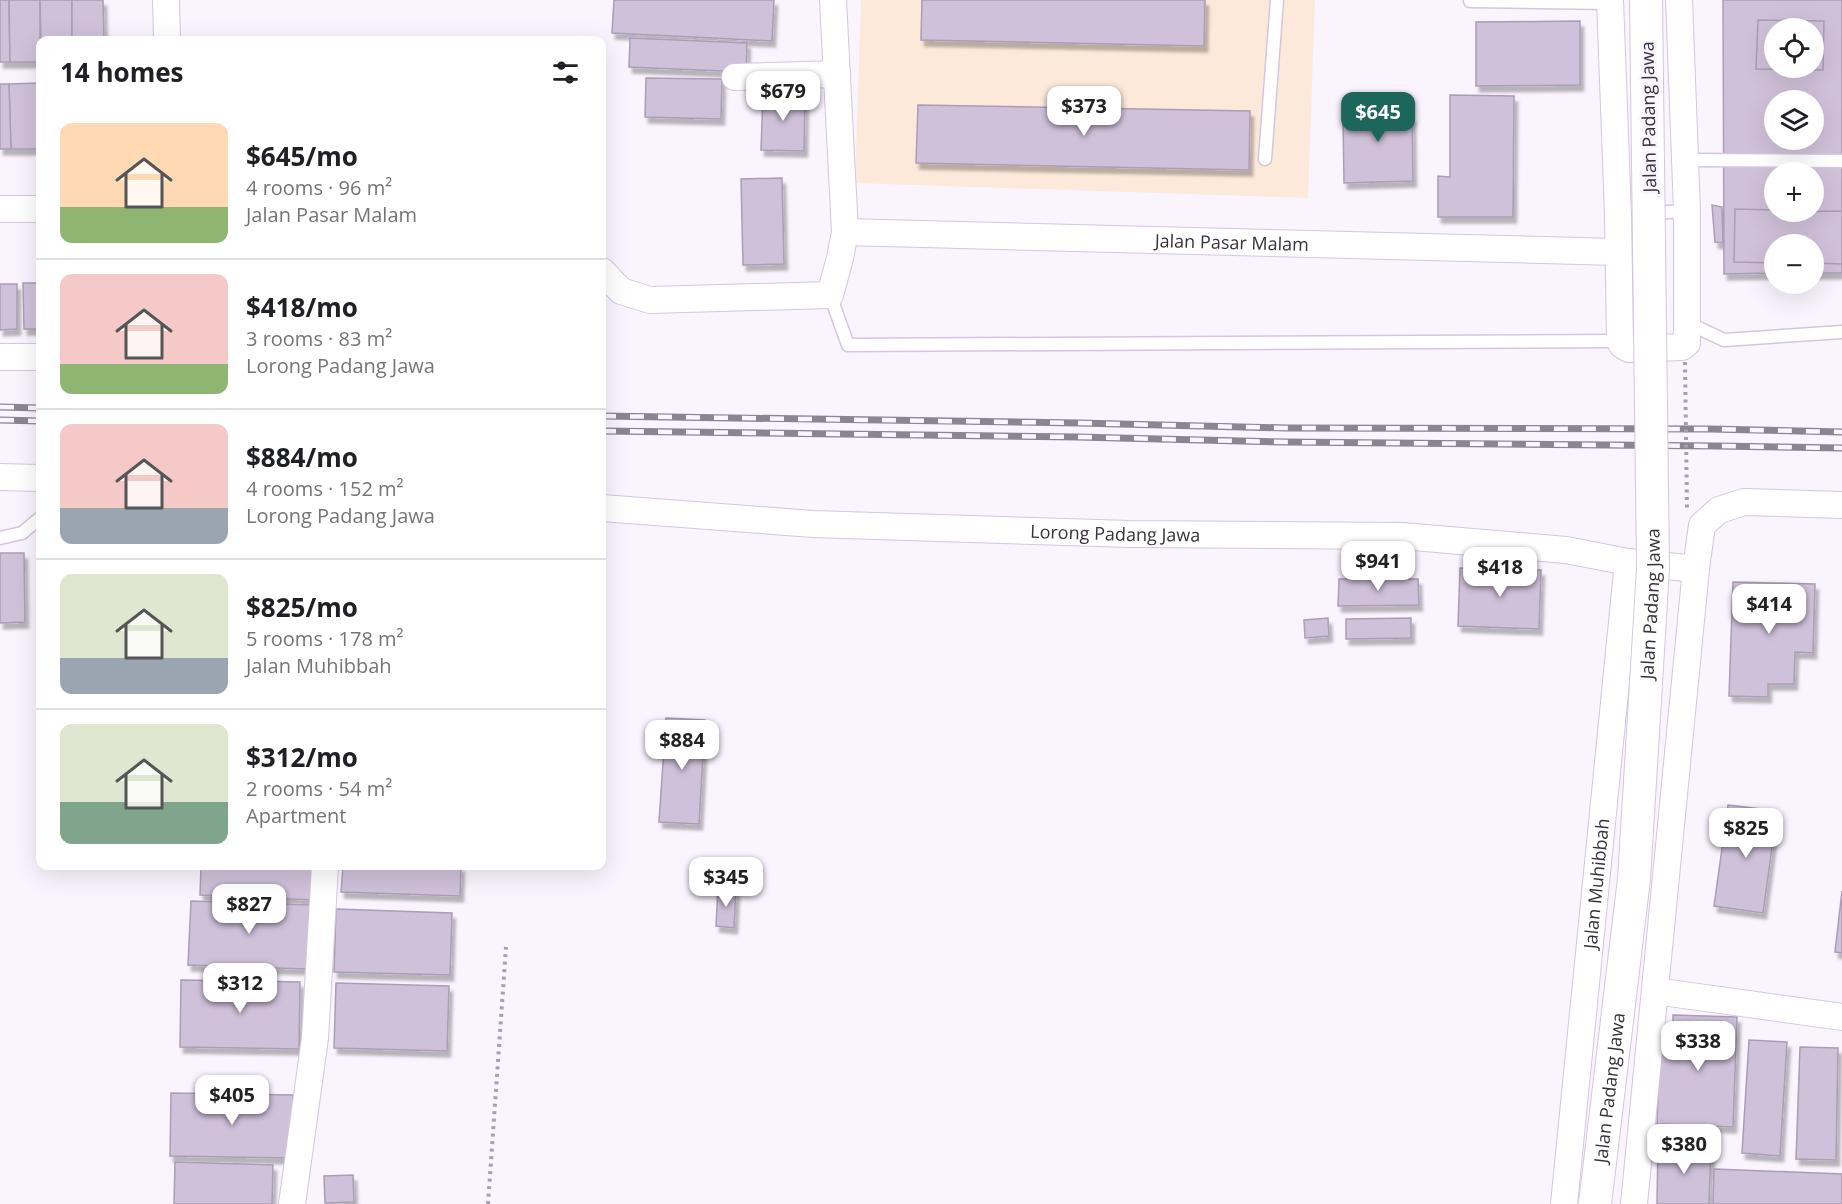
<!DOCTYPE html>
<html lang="en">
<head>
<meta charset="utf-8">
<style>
	body { margin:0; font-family:"Open Sans",sans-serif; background:#f6f6f6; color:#202124; height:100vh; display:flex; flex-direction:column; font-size:22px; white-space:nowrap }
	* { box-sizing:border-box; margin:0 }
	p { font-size:20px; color:#757577 }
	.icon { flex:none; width:33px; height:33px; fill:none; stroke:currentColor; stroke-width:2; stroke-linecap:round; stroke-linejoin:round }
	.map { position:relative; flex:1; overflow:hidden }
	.panel { position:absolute; left:36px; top:36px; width:570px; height:834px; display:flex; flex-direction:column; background:#fff; border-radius:12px; box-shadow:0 6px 24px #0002 }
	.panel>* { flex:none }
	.controls { position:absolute; left:1764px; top:18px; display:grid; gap:12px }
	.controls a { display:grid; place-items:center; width:60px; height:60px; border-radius:50%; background:#fff; box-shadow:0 6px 24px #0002; font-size:30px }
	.price { position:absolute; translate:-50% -51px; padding:0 14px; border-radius:12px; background:#fff; color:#222; font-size:20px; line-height:39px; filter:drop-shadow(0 2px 3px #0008) }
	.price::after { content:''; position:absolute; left:50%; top:36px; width:18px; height:14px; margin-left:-9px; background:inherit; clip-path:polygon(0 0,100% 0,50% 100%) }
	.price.active { background:#1c665c; color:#fff }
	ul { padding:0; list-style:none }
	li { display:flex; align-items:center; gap:18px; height:150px; padding:0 24px }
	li+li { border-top:2px solid #e0e0e0 }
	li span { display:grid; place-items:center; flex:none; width:168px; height:120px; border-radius:12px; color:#555 }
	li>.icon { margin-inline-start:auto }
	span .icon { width:72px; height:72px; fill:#fffc; stroke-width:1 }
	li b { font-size:26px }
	h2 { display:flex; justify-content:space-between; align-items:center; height:72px; padding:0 24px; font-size:26px }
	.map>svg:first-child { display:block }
	.education { fill:#fce9d9 }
	.building { fill:#d0c1da; stroke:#ab9db5; stroke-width:1.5; fill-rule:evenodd; filter:url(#shadow) }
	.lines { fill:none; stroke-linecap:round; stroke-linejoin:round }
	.service-casing { stroke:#d5c6df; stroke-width:15 }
	.minor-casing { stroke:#d5c6df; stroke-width:28 }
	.path { stroke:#a6a0aa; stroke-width:4; stroke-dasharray:3 4.5; stroke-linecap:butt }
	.service { stroke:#fff; stroke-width:12 }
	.minor { stroke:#fff; stroke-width:26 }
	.rail-casing { stroke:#8b858f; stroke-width:7 }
	.rail { stroke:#faf4fe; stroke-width:4.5; stroke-dasharray:14; stroke-linecap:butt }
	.tertiary-bridge-casing { stroke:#d5c6df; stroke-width:34; stroke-linecap:butt }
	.path-bridge { stroke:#a6a0aa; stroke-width:4; stroke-dasharray:3 4.5; stroke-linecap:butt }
	.tertiary-bridge { stroke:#fff; stroke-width:32 }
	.labels { text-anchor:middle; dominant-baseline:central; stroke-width:6; stroke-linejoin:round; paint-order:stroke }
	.street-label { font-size:18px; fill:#37313b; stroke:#faf4fe }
</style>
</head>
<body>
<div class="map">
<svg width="1842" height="1204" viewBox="0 0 1842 1204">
	<defs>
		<filter id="shadow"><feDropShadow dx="3.5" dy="6" stdDeviation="1.5" flood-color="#0004"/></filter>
	</defs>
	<rect width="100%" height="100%" fill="#faf4fe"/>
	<polygon class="education" points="861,0 1315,0 1308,198 855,183"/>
	<g class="building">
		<polygon points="0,0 9,0 10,62 0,62"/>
		<polygon points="9,0 40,0 40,62 10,62"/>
		<polygon points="40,0 72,0 72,40 41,40"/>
		<polygon points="72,0 103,0 104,40 72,40"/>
		<polygon points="614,0 774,0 772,41 612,33"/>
		<polygon points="922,0 1205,0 1204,46 921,40"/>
		<path d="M1723 0H1842V273H1814V244H1774V273L1724 274ZM1774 28H1814V68H1774ZM1774 100H1814V140H1774ZM1774 172H1814V212H1774Z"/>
		<path d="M1758 20 1824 21 1823 70 1756 69ZM1774 28H1814V68H1774Z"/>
		<polygon points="1580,21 1580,85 1476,86 1476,22"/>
		<polygon points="630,38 747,43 746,72 629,67"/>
		<polygon points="646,78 722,79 721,119 645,117"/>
		<polygon points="40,83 40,149 11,149 9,84"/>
		<polygon points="0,84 9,84 11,149 0,149"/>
		<polygon points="763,93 805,95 804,151 761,150"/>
		<polygon points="1450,95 1514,96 1513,217 1438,217 1438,176 1450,177"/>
		<polygon points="1399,96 1399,117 1412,116 1413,181 1344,183 1343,118 1362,117 1361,97"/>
		<polygon points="918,105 1250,111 1249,170 916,163"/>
		<polygon points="782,178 784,264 743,265 741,179"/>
		<polygon points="1712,205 1722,207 1723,243 1715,242"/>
		<polygon points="1735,209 1774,210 1774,212 1842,211 1842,264 1814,263 1814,244 1774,244 1774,263 1734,262"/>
		<polygon points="23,283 40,283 40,329 24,329"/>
		<polygon points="0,284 17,284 17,329 0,330"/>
		<polygon points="0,553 24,553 25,622 0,623"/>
		<polygon points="1460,568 1541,570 1539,629 1458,626"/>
		<polygon points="1339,579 1418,579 1419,605 1338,606"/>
		<polygon points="1733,582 1815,584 1813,653 1795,652 1794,684 1768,684 1768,697 1729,696"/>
		<polygon points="1328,618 1329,636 1305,638 1304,620"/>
		<polygon points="1411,618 1411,638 1346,639 1346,619"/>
		<polygon points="666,718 705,720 699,824 659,822"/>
		<polygon points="1728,805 1777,811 1763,913 1714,906"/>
		<polygon points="201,866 315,866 313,900 200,895"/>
		<polygon points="343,866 461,866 460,896 341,892"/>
		<polygon points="718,888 736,889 734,928 716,926"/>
		<polygon points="1842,891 1842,953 1835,952"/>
		<polygon points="191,901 310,905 307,969 188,965"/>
		<polygon points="336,909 452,913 450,975 334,972"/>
		<polygon points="181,980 300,982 299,1049 180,1047"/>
		<polygon points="336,983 449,986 447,1051 334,1048"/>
		<polygon points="1673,1015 1737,1017 1733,1127 1657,1124 1660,1038 1673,1039"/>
		<polygon points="1749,1040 1787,1042 1780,1156 1742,1153"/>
		<polygon points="1800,1047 1838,1048 1836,1160 1796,1159"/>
		<polygon points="171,1093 293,1095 293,1158 170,1156"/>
		<polygon points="1658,1145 1711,1147 1709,1204 1657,1204"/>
		<polygon points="175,1162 273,1165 272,1204 174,1204"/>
		<polygon points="1714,1169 1842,1174 1842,1204 1713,1204"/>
		<polygon points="353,1175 354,1202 325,1203 324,1176"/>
	</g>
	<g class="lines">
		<defs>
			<g id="service">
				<polyline points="1470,1 1610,3"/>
				<polyline points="1265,159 1277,0"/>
				<polyline points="1685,160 1842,161"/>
				<polyline points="1650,213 1687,211"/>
				<polyline points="830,295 848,345 1620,341"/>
				<polyline points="1688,323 1724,340 1842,332"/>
				<polyline points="0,538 22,533 40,518"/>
			</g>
			<g id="minor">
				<polyline points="166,0 167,40"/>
				<polyline points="1610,0 1618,215 1620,341 1622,345 1629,349 1682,347 1687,343 1687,211 1679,0"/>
				<polyline points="735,77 837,74"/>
				<polyline points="0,209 40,209"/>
				<path id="s1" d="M845 232 1618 252"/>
				<polyline points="602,271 621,291 650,300 830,295 840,258 845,232 833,0"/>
				<polyline points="0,357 40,357"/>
				<polyline points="0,477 40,478"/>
				<path id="s2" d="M602 508 813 524 1130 534 1402 536 1566 550 1628 562 1696 569"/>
				<polyline points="1655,991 1842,1017"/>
				<polyline points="292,1204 315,1038 325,866"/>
				<path id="s3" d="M1564 1204 1628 562"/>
				<polyline points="1634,1204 1696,569 1702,525 1719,510 1744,502 1842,505"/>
			</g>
		</defs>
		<use href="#service" class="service-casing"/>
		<use href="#minor" class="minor-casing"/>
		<polyline class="path" points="488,1204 506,947"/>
		<use href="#service" class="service"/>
		<use href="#minor" class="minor"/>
		<defs>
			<g id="rail">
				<polyline points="0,407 40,408"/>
				<polyline points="602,416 1079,423 1286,428 1710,429 1842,432"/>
				<polyline points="0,420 40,421"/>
				<polyline points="602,431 1077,437 1285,442 1716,446 1842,448"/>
			</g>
		</defs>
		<use href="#rail" class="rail-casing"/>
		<use href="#rail" class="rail"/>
		<defs>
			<g id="tertiary-bridge">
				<path id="s4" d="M1595 1204 1634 879 1653 569 1646 0"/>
			</g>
		</defs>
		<use href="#tertiary-bridge" class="tertiary-bridge-casing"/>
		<polyline class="path-bridge" points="1685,362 1687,508"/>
		<use href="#tertiary-bridge" class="tertiary-bridge"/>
	</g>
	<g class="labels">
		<g class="street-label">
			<text transform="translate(1648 117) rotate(-91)">Jalan Padang Jawa</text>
			<text stroke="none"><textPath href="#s1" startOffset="387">Jalan Pasar Malam</textPath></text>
			<text stroke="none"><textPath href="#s2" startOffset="514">Lorong Padang Jawa</textPath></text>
			<text stroke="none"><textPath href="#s4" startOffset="603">Jalan Padang Jawa</textPath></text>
			<text stroke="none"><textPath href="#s3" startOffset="322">Jalan Muhibbah</textPath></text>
			<text stroke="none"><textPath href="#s4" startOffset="117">Jalan Padang Jawa</textPath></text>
		</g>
	</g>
</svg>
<div class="controls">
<a><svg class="icon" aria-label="locate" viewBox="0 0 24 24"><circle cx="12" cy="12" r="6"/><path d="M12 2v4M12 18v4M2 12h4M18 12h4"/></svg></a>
<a><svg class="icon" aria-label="layers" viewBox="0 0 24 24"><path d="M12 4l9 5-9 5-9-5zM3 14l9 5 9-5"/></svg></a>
<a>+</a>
<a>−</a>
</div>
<b class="price" style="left:783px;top:122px">$679</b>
<b class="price" style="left:1084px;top:137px">$373</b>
<b class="price active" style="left:1378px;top:143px">$645</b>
<b class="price" style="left:1378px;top:592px">$941</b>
<b class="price" style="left:1500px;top:598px">$418</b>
<b class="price" style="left:1769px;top:635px">$414</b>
<b class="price" style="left:682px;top:771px">$884</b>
<b class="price" style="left:1746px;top:859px">$825</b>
<b class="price" style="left:726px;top:908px">$345</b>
<b class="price" style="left:249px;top:935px">$827</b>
<b class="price" style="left:240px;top:1014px">$312</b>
<b class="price" style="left:1698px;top:1072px">$338</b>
<b class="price" style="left:232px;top:1126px">$405</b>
<b class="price" style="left:1684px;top:1175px">$380</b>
<section class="panel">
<h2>14 homes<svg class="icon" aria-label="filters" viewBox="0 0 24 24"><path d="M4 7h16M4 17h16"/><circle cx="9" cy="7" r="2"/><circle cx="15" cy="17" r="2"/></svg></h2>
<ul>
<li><span style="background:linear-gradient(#ffd9b3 70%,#8fb573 0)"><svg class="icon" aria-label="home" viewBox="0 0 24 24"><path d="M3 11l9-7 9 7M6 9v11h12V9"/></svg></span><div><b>$645/mo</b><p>4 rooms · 96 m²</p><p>Jalan Pasar Malam</p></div></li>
<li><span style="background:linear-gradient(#f6c9c9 75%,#8fb573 0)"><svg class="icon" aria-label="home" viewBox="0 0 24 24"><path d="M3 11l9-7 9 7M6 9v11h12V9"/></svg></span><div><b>$418/mo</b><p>3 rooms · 83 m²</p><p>Lorong Padang Jawa</p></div></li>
<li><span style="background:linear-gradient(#f6c9c9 70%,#9aa5b1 0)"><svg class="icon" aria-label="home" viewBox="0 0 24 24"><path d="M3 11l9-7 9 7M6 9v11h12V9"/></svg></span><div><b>$884/mo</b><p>4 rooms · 152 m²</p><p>Lorong Padang Jawa</p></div></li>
<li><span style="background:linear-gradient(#dfe7d0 70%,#9aa5b1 0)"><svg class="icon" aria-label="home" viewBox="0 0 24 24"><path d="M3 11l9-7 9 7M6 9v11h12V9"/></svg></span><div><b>$825/mo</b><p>5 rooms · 178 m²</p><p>Jalan Muhibbah</p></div></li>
<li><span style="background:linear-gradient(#dfe7d0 65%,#7fa58c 0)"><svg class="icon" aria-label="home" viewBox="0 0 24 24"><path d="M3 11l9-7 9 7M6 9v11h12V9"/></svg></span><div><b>$312/mo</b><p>2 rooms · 54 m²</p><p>Apartment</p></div></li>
</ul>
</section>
</div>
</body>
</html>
